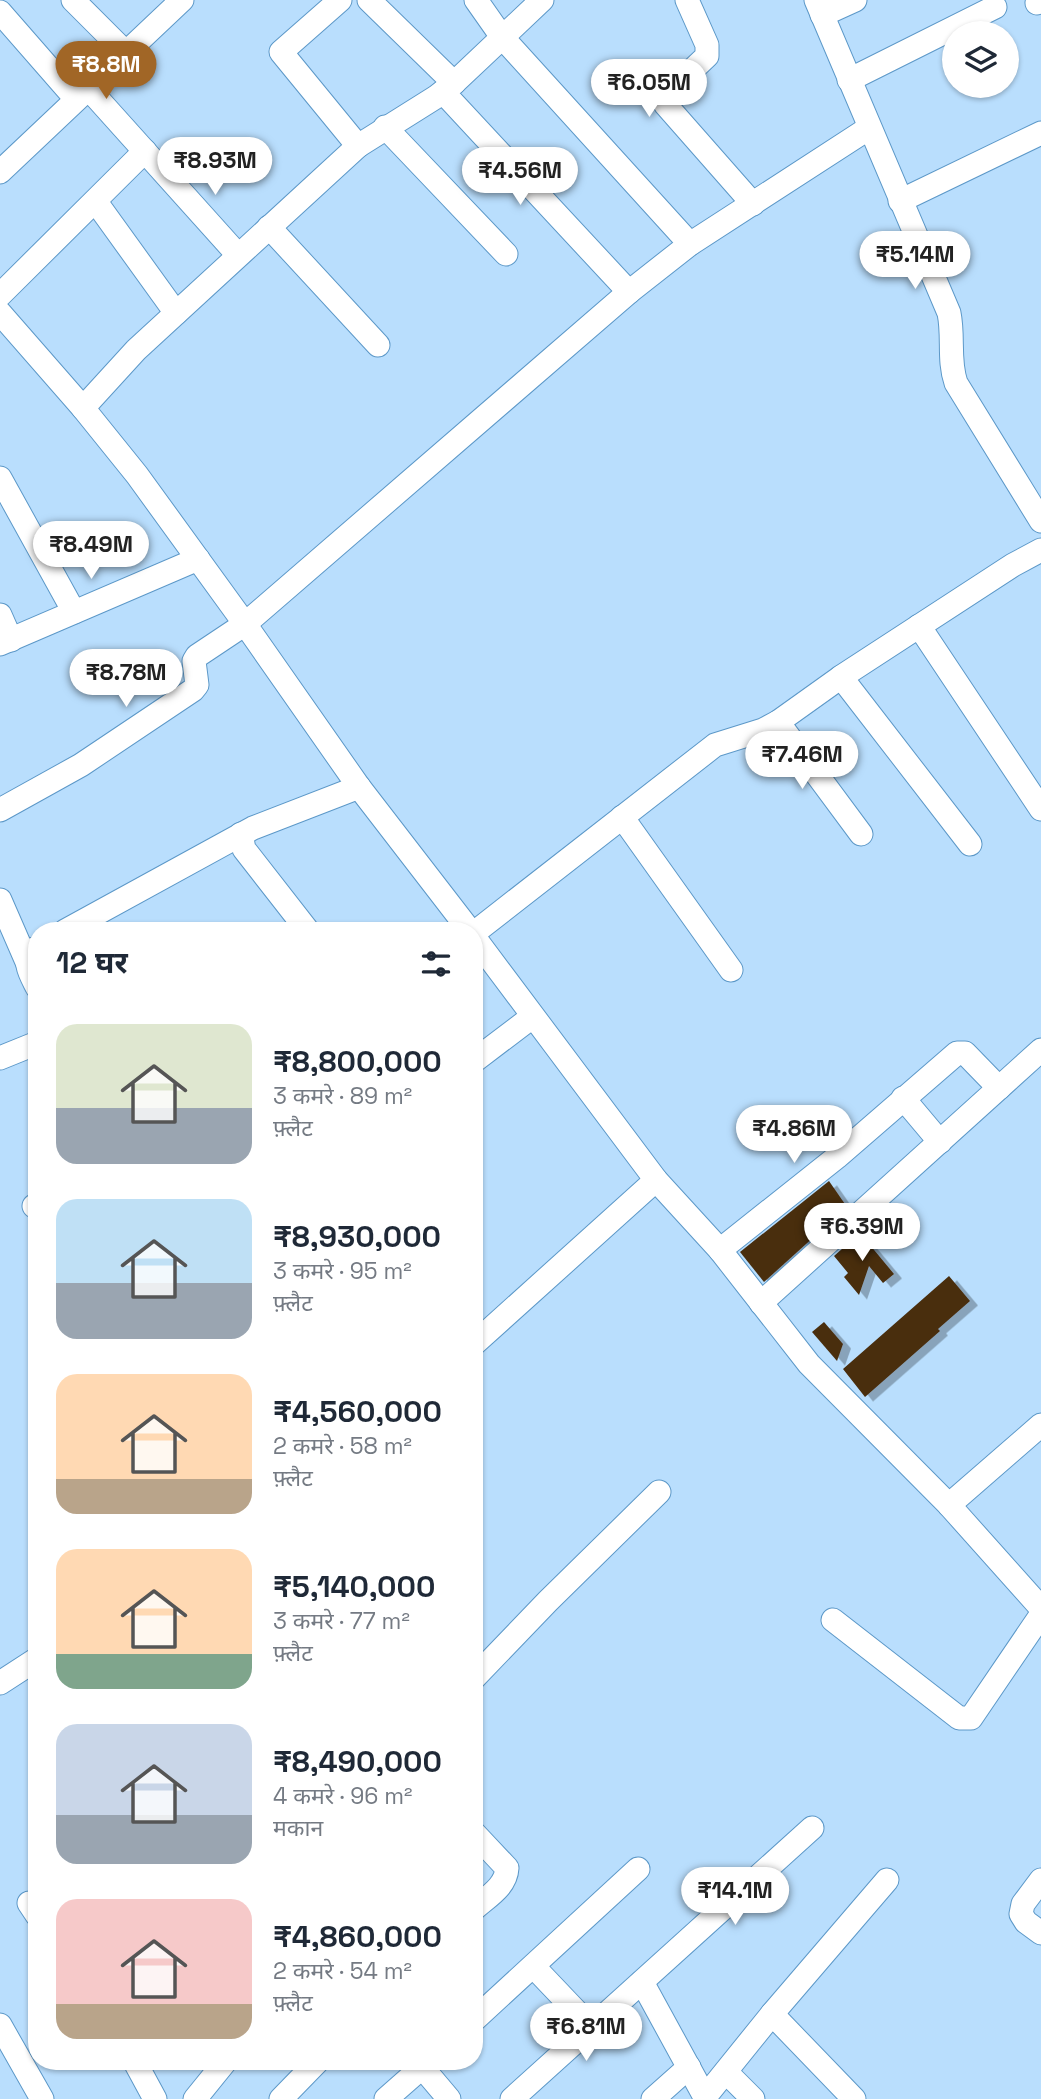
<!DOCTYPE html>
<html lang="hi">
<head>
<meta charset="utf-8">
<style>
	body { margin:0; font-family:"Space Grotesk","Noto Sans Devanagari",sans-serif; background:#f6f6f7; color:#1f2937; height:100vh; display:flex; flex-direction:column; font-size:26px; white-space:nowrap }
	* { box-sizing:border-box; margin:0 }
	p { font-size:23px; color:#747a83 }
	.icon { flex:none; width:38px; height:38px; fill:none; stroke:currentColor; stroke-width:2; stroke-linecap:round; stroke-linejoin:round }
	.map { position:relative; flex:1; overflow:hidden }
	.side { position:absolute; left:28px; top:922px; width:455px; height:1148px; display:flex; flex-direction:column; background:#fff; border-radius:28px; box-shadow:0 2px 5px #0004 }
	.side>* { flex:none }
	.tools { position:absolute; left:942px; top:21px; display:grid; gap:14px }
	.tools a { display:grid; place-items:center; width:77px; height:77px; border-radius:50%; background:#fff; box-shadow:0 2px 5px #0004; font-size:35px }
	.price { position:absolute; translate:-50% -60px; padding:0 16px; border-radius:24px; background:#fff; color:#222; font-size:23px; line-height:46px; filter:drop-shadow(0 2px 4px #0008) }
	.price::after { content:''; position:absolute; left:50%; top:42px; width:21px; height:16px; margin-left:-10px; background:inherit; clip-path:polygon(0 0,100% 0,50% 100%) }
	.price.selected { background:#a16626; color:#fff }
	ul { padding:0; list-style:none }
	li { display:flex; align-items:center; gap:21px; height:175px; padding:0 28px }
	li span { display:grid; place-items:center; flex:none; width:196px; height:140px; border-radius:21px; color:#555 }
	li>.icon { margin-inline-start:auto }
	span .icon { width:84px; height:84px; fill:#fffc; stroke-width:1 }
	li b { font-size:30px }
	h2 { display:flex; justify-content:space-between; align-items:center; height:84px; padding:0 28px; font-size:30px }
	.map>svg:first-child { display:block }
	.building { fill:#482d10; filter:url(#shadow) }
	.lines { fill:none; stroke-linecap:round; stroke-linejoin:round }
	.minor-casing { stroke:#5c98c8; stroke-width:25 }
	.minor { stroke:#fff; stroke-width:23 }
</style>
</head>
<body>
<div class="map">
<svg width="1041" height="2099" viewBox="0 0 1041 2099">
	<defs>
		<filter id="shadow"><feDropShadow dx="8" dy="4.5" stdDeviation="0" flood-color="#0004"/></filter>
	</defs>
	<rect width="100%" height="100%" fill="#b9defd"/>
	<g class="building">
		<polygon points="829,1181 847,1207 764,1282 740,1252"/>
		<polygon points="860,1233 894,1274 883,1283 869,1266 859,1295 844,1277 848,1273 834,1256"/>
		<polygon points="949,1276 970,1301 938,1329 940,1331 865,1397 843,1369"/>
		<polygon points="824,1322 843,1344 837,1361 812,1332"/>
	</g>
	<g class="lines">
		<defs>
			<g id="minor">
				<polyline points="73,0 126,53"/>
				<polyline points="340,0 281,52 358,146"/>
				<polyline points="369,0 454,83"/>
				<polyline points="476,0 502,37 690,244"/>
				<polyline points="687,0 707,45 707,56 665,96 665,104 753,204"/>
				<path d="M816 0 949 313C954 337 948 360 956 383L1041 521"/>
				<polyline points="1037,3 1041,1"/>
				<polyline points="0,12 76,99"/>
				<polyline points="822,15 855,0"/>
				<polyline points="849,80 995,7"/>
				<polyline points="88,88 238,255"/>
				<polyline points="443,92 629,292"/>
				<polyline points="385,127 506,254"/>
				<polyline points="0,172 182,0"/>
				<polyline points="900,201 1041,133"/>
				<polyline points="96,202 176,313"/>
				<polyline points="269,227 378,345"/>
				<polyline points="0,295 145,151"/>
				<polyline points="0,313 83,408 137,475 245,624 359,787 470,931"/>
				<polyline points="83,408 136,350 358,146 436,97 454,83 542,0"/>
				<polyline points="0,478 74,612"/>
				<polyline points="0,615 11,640"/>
				<polyline points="919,626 1041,809"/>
				<polyline points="0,644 198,559"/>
				<polyline points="841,677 970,844"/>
				<polyline points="778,722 861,834"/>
				<polyline points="0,810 81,765 193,690 197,685 194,661 197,656 245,624 629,292 690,244 869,128"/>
				<polyline points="622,817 731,970"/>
				<polyline points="241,834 244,849 308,931"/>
				<polyline points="0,900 27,962"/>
				<polyline points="65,931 253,828 359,787"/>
				<polyline points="474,933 715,745 763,730 778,722 841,677 1013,565 1041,550"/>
				<polyline points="474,937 656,1180 720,1250 809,1364 949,1505 1041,1608"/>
				<path d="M34 949C21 960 31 975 37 987"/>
				<polyline points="0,1058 37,1043"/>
				<polyline points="474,1061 532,1017"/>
				<polyline points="903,1098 940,1142"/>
				<polyline points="34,1206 37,1204"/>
				<polyline points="720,1250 837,1157 957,1053 965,1053 999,1088"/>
				<polyline points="761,1303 1041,1050"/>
				<polyline points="474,1344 656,1180"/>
				<polyline points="949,1505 1041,1425"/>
				<polyline points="833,1620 959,1718 971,1718 1041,1615"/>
				<polyline points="474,1678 548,1601 659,1492"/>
				<polyline points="0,1683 37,1659"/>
				<path d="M474 1833 507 1868C506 1887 487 1897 474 1909"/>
				<polyline points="1041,1880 1023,1904 1021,1914 1026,1922 1041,1933"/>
				<polyline points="29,1903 37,1915"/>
				<polyline points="534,1967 592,2028"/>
				<polyline points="642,1982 706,2099"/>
				<polyline points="772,2014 854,2099"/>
				<polyline points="474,2020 638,1869"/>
				<polyline points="0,2025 42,2099"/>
				<polyline points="135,2062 155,2099"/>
				<polyline points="422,2067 449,2099"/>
				<polyline points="726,2072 753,2099"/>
				<polyline points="705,2097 772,2014 887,1880"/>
				<polyline points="195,2099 225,2062"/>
				<polyline points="281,2099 317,2062"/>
				<polyline points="386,2099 428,2062"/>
				<polyline points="512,2099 812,1828"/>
				<polyline points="653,2099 689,2067"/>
			</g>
		</defs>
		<use href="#minor" class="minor-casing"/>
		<use href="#minor" class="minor"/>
	</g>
</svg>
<div class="tools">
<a><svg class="icon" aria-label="layers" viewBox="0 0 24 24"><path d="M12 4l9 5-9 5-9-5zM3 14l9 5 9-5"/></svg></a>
</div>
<b class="price selected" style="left:106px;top:101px">₹8.8M</b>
<b class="price" style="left:649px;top:119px">₹6.05M</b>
<b class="price" style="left:215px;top:197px">₹8.93M</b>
<b class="price" style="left:520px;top:207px">₹4.56M</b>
<b class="price" style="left:915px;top:291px">₹5.14M</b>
<b class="price" style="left:91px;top:581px">₹8.49M</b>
<b class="price" style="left:126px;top:709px">₹8.78M</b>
<b class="price" style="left:802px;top:791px">₹7.46M</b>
<b class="price" style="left:794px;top:1165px">₹4.86M</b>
<b class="price" style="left:862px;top:1263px">₹6.39M</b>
<b class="price" style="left:735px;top:1927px">₹14.1M</b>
<b class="price" style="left:586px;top:2063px">₹6.81M</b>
<section class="side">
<h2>12 घर<svg class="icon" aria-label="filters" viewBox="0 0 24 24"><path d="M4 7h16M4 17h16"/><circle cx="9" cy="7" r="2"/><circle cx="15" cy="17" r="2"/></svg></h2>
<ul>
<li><span style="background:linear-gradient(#dfe7d0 60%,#9aa5b1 0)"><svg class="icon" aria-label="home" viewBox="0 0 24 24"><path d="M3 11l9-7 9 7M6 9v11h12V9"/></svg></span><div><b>₹8,800,000</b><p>3 कमरे · 89 m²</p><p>फ़्लैट</p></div></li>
<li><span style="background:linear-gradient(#bfe0f5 60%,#9aa5b1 0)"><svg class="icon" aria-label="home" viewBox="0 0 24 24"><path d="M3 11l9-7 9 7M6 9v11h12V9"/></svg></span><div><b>₹8,930,000</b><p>3 कमरे · 95 m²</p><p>फ़्लैट</p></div></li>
<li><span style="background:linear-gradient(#ffd9b3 75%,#b9a48a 0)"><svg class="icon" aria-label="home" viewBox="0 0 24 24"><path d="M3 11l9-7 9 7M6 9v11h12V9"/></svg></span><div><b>₹4,560,000</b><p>2 कमरे · 58 m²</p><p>फ़्लैट</p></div></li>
<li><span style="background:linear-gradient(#ffd9b3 75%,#7fa58c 0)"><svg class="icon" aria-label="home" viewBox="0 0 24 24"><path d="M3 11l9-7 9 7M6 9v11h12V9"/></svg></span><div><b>₹5,140,000</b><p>3 कमरे · 77 m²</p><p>फ़्लैट</p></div></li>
<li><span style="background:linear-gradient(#c9d6e8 65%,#9aa5b1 0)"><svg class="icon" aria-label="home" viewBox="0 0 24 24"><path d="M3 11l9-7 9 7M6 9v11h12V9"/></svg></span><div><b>₹8,490,000</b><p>4 कमरे · 96 m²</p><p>मकान</p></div></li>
<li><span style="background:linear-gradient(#f6c9c9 75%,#b9a48a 0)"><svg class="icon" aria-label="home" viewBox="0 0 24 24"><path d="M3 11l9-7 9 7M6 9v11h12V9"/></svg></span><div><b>₹4,860,000</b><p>2 कमरे · 54 m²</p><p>फ़्लैट</p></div></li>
</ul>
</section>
</div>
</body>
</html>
